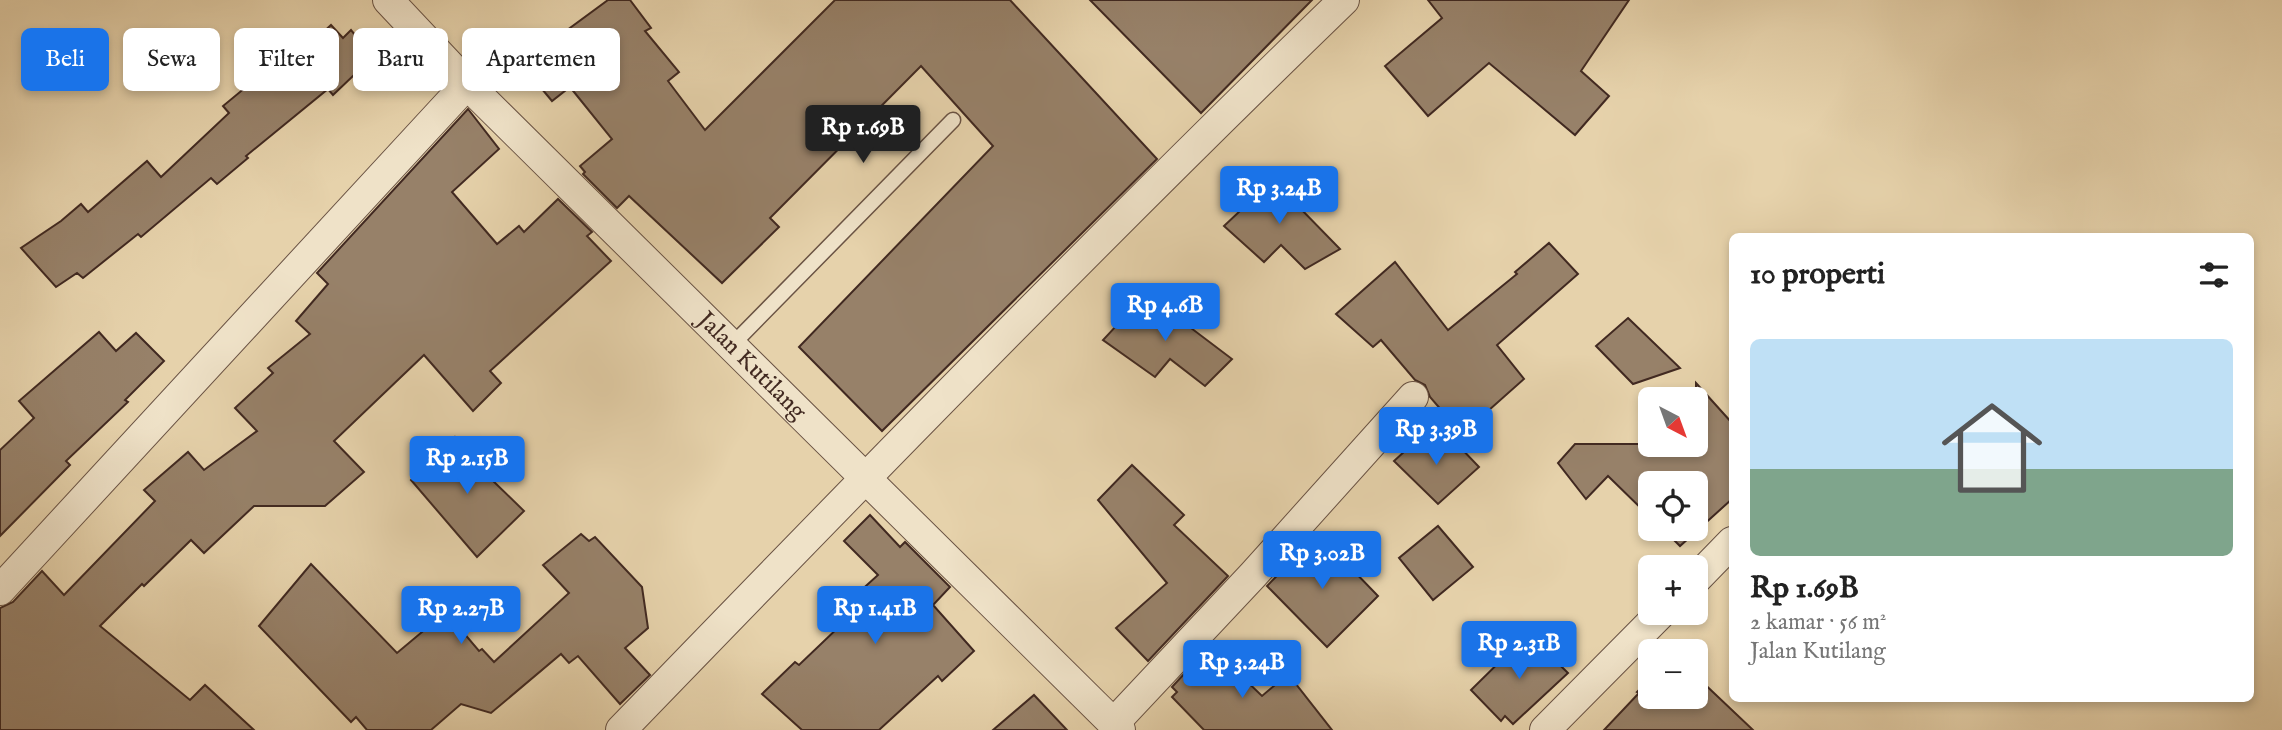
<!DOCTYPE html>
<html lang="id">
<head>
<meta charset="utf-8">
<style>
	body { margin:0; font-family:"IM FELL English",serif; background:#f6f6f6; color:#222; height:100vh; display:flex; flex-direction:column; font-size:26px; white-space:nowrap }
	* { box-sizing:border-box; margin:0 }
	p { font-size:23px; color:#767676 }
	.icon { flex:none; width:38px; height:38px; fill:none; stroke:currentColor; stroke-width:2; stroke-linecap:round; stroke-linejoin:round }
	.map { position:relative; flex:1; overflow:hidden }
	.panel { position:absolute; left:1729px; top:233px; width:525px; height:469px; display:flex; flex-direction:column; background:#fff; border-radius:10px; box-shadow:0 4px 10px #0003 }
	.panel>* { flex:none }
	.banner { position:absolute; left:21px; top:28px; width:665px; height:63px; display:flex; gap:14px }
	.needle { width:46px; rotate:139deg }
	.controls { position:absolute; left:1638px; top:387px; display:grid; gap:14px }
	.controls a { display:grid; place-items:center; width:70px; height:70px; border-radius:10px; background:#fff; box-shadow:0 4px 10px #0003; font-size:35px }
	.price { position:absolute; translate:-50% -60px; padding:0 16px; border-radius:7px; background:#1a73e8; color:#fff; font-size:23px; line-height:46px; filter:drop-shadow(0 2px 4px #0008) }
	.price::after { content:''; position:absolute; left:50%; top:42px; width:21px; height:16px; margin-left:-10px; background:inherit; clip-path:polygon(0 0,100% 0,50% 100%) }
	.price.selected { background:#222; color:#fff }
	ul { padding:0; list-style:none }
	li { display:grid; align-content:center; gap:14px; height:371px; padding:0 21px }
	li span { display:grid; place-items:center; height:217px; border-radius:10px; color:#555 }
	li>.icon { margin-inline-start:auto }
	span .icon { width:126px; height:126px; fill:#fffc; stroke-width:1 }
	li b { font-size:30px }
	h2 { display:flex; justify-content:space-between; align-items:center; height:84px; padding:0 21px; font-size:30px }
	.pill { padding:0 24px; border-radius:10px; background:#fff; box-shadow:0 4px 10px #0003; font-size:24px; line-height:63px }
	.pill.selected { background:#1a73e8; color:#fff }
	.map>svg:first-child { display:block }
	.building { fill:#978169; stroke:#412921; stroke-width:2 }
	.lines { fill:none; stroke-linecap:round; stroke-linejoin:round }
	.service-casing { stroke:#6a5344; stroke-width:17 }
	.minor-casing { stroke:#6a5344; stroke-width:32 }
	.service { stroke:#efe2c8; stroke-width:14 }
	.minor { stroke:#efe2c8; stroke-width:30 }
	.labels { text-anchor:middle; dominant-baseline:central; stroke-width:5; stroke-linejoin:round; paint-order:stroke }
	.street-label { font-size:24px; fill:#412921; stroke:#efe2c8 }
</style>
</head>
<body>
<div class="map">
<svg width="2282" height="730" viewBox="0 0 2282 730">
	<rect width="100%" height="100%" fill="#e6d2ab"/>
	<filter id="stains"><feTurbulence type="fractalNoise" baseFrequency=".00286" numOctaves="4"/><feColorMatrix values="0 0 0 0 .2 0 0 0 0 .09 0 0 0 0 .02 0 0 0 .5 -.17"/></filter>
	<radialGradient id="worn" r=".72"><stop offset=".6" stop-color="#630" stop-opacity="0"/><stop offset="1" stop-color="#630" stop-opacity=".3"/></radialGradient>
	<g class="building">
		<polygon points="608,0 630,0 651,28 645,31 679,72 668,81 705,130 835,0 1010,0 1157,159 882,431 799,347 993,146 921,66 770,218 779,227 722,283 629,196 617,208 583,174 585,172 580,166 612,139 570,87 552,101 521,64"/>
		<polygon points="1090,0 1312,0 1201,113"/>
		<polygon points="1428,0 1629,0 1581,71 1609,96 1575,135 1489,63 1428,116 1385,66 1442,18"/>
		<polygon points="331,25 343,38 351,30 373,57 333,95 328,89 246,156 248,158 217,184 211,178 141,237 138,234 83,278 77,273 56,287 21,248 61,221 81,204 88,212 147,161 161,177 229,113 223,106 269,68 276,76"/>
		<polygon points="468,109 499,149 452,192 497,244 519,226 524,232 558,199 592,232 587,236 611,261 490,371 501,383 473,411 424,355 334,441 364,472 325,506 254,506 204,553 191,540 144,586 142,584 100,626 190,700 205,685 254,730 0,730 0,608 13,602 42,571 64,595 155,501 144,490 188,452 204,470 257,431 235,408 273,373 268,368 310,334 296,321 328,284 317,273"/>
		<polygon points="1264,175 1296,204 1340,249 1305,269 1281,245 1264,262 1224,226 1240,211 1236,207"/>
		<polygon points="1549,243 1578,274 1497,345 1524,379 1462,434 1430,397 1425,385 1415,380 1381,340 1373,347 1336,314 1395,262 1448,330 1517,274 1515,272"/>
		<polygon points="1146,294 1232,359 1205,386 1170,359 1155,377 1103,340"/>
		<polygon points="1628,318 1680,368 1633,384 1596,346"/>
		<polygon points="99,332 116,351 136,333 164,361 125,400 128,402 66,461 70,465 0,536 0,450 34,418 19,401"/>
		<polygon points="1696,383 1732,423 1732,499 1680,546 1662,528 1696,528 1696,483 1650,483 1650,517 1608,476 1586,499 1558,463 1575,444 1696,444"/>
		<polygon points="1428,430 1430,444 1457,444 1479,467 1438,504 1394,461"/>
		<polygon points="455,437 494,473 489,477 524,511 477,557 411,480"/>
		<polygon points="1132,465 1184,515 1174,525 1228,576 1148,661 1116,628 1167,583 1098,500"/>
		<polygon points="870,515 900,547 905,542 950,587 933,605 974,651 942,681 938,676 879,730 802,730 762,694 795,662 799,665 865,602 857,594 878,575 844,541"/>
		<polygon points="1438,526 1473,567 1433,600 1399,558"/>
		<polygon points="581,534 589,541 595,537 642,587 648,628 625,648 650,675 620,704 578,656 569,663 561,654 491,713 461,704 431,730 367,730 356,717 351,722 259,626 311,564 397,653 446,612 479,651 482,649 494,662 569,593 543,565"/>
		<polygon points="1318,534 1378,596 1327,647 1267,586"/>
		<polygon points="1528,634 1568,673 1513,724 1505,716 1501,721 1471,690"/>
		<polygon points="1210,646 1262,696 1288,674 1332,730 1204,730 1172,697 1177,692 1172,687"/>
		<polygon points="1696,676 1753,730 1604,730 1639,693 1637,692 1650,679 1650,696 1696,696"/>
		<polygon points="1034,695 1067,730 993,730"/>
	</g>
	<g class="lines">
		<defs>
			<polyline id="service" points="732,345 953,120"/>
			<g id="minor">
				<path id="s1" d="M388 0 467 84 1120 730"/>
				<polyline points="1696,579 1732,542"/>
				<polyline points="0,590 467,84"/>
				<polyline points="1114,723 1253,575 1413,397"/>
				<path d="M621 730C859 484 1098 238 1344 0"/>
				<polyline points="1545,730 1662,612"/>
			</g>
		</defs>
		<use href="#service" class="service-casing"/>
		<use href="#minor" class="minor-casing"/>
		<use href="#service" class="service"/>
		<use href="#minor" class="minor"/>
	</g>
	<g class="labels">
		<g class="street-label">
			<text stroke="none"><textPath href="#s1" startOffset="516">Jalan Kutilang</textPath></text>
		</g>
	</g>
	<rect width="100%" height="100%" filter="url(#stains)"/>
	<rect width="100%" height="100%" fill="url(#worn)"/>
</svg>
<div class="controls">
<a><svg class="needle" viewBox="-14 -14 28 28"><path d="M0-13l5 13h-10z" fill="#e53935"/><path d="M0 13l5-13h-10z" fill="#767676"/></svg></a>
<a><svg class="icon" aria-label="locate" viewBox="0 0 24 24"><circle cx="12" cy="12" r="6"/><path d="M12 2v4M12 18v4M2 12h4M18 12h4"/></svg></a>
<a>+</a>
<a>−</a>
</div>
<b class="price selected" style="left:863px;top:165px">Rp 1.69B</b>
<b class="price" style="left:1279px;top:226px">Rp 3.24B</b>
<b class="price" style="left:1165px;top:343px">Rp 4.6B</b>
<b class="price" style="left:1436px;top:467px">Rp 3.39B</b>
<b class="price" style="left:467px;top:496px">Rp 2.15B</b>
<b class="price" style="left:1322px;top:591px">Rp 3.02B</b>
<b class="price" style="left:461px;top:646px">Rp 2.27B</b>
<b class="price" style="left:875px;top:646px">Rp 1.41B</b>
<b class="price" style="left:1519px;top:681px">Rp 2.31B</b>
<b class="price" style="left:1242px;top:700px">Rp 3.24B</b>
<div class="banner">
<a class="pill selected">Beli</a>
<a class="pill">Sewa</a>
<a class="pill">Filter</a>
<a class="pill">Baru</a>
<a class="pill">Apartemen</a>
</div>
<section class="panel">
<h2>10 properti<svg class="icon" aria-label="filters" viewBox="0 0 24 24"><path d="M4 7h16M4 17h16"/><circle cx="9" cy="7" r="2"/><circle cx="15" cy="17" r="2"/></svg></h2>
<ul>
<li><span style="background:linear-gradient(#bfe0f5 60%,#7fa58c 0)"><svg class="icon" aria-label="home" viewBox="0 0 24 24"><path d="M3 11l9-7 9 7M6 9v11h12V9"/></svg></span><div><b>Rp 1.69B</b><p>2 kamar · 56 m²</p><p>Jalan Kutilang</p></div></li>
</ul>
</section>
</div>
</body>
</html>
